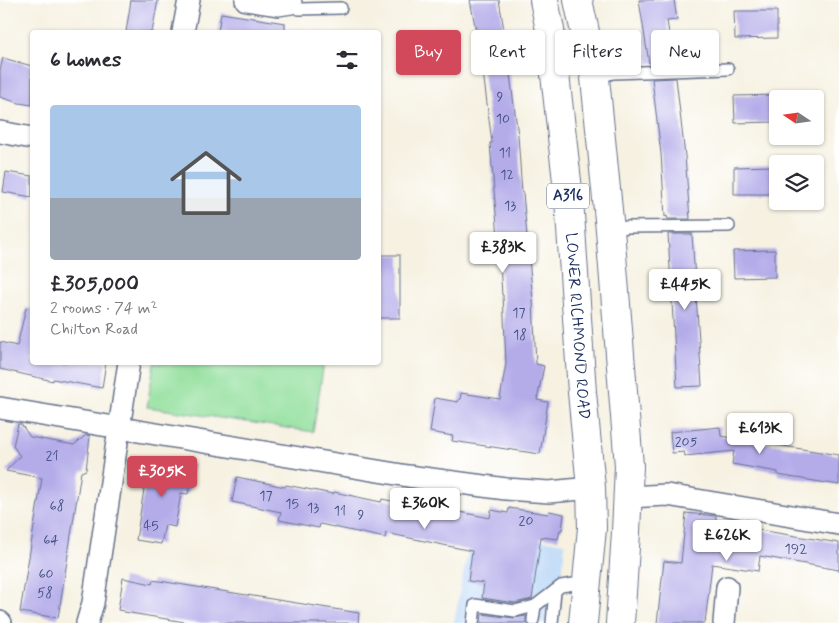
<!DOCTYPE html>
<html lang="en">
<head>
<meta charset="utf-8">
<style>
	body { margin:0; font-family:Mynerve,sans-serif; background:#f7f7f7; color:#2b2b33; height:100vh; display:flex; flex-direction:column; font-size:19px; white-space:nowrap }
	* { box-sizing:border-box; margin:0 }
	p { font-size:16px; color:#7c7c81 }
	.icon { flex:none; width:28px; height:28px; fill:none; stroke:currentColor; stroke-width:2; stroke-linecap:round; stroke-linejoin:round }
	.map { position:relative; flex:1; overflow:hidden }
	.side { position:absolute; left:30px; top:30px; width:351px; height:335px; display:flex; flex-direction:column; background:#fff; border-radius:5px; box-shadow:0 1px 4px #0004 }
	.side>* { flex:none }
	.guide { position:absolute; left:396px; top:30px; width:368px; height:45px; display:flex; gap:10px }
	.needle { width:32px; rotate:283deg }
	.buttons { position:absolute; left:769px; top:90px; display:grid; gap:10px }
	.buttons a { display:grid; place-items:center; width:55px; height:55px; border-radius:5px; background:#fff; box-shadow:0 1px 4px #0004; font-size:25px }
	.price { position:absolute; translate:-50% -42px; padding:0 11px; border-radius:5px; background:#fff; color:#222; font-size:16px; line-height:32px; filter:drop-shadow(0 1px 2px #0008) }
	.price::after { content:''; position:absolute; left:50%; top:30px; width:15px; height:11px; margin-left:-8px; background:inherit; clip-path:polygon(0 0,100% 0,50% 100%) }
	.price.current { background:#d1495b; color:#fff }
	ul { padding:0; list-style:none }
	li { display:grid; align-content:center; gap:10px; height:265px; padding:0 20px }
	li span { display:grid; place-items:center; height:155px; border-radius:5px; color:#555 }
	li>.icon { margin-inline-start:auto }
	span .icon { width:90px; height:90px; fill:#fffc; stroke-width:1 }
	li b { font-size:21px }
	h2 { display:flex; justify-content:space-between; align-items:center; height:60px; padding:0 20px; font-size:21px }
	.chip { padding:0 18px; border-radius:5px; background:#fff; box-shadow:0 1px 4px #0004; font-size:18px; line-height:45px }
	.chip.current { background:#d1495b; color:#fff }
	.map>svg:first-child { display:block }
	.built { fill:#c6def8 }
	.green { fill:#92df9c; stroke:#56877d }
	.building { fill:#b4ace9 }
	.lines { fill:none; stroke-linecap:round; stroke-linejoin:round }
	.service-casing { stroke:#68738c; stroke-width:14 }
	.minor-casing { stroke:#68738c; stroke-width:24 }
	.trunk-casing { stroke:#68738c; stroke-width:30 }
	.service { stroke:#fff; stroke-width:11 }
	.minor { stroke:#fff; stroke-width:21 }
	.trunk { stroke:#fff; stroke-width:28 }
	.labels { text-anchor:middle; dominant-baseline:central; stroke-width:5; stroke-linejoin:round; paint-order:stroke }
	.number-label { font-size:14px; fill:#414e81 }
	.shield { fill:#fff; stroke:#5f6d8e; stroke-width:1 }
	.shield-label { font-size:15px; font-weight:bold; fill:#1b2f5e }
	.street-label { font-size:16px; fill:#1b2f5e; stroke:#fff }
</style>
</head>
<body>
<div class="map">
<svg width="839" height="623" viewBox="0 0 839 623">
	<rect width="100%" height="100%" fill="#fff"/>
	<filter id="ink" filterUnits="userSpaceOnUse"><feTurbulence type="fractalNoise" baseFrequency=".02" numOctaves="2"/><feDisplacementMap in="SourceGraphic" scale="10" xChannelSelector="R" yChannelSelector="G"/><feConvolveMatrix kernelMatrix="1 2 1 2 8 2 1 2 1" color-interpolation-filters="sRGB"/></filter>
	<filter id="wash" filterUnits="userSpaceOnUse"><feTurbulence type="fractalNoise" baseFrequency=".0096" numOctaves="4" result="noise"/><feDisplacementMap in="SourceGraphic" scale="20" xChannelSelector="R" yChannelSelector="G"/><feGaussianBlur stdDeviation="1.12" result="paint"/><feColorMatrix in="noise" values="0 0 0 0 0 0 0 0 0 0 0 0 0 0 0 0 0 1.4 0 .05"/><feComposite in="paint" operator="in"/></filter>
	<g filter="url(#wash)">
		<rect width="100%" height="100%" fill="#f6f1e1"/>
		<polygon class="built" points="473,530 565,543 558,623 454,623 461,584"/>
		<polygon class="green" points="154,363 324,363 313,432 147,407"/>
		<g id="blocks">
			<g class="building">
				<polygon points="131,0 158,0 152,32 126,32"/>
				<polygon points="470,0 499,0 504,30 518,135 522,193 523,193 533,301 536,364 544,366 537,400 548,402 540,454 452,441 453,436 430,432 435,398 458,402 459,399 460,399 461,393 500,399 506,363 503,295 502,295 499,249 490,143 492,143 481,56"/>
				<polygon points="639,0 674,0 677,20 667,21 674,63 649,63"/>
				<polygon points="734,11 777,11 777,38 735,39"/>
				<polygon points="221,13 285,23 285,32 218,32"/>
				<polygon points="3,58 32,66 32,105 19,103 0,97 0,70"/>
				<polygon points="676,78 685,156 690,219 668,219 667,216 665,217 661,154 652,79"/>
				<polygon points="776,95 776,122 735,123 734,96"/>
				<polygon points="776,166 777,194 734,194 734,167"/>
				<polygon points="6,172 32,176 32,197 3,192"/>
				<polygon points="668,234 692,234 702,386 677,387"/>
				<polygon points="775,250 775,277 734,278 733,251"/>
				<rect x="379" y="255" width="21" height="63"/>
				<polygon points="26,308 32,309 32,362 106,362 102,388 53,379 53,381 0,369 0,342 17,346"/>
				<polygon points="18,424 21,424 30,437 74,445 86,435 90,436 86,470 81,472 58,618 20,612 42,478 6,471 20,456 13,446"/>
				<polygon points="720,427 721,436 839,455 839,485 778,475 778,472 732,464 734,451 685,456 684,452 672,453 670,432"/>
				<polygon points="149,458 194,465 188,494 181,493 175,527 165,525 161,544 136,540"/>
				<polygon points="237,477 285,487 286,485 333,494 334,492 381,502 382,499 429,509 430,506 490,518 491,510 508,513 509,508 548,514 549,511 564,514 562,530 560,530 558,539 541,537 532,599 515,603 482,598 484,583 468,581 472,551 386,533 385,538 320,524 319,528 279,520 281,512 232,502"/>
				<polygon points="686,513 716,516 716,523 839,543 839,570 760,556 758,571 712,564 705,623 657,623 664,561 681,563"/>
				<polygon points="123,578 152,584 153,580 359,613 358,623 191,623 124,612 124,611 118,610"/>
				<polygon points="482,614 514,618 526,616 526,623 481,623"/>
			</g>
		</g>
	</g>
	<g filter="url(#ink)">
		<use href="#blocks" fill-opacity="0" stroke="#68738c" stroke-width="1"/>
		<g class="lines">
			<defs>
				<g id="service">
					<polyline points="291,3 299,9 341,8"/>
					<polyline points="595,78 613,73 728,69"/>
					<polyline points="610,230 627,227 729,226"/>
					<polyline points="533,620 535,606"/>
					<polyline points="473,623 475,605 515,611 535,606 561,586 586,582"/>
					<polyline points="552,623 555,591"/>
				</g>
				<g id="minor">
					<polyline points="246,0 278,5 291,3"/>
					<polyline points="183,32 189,0"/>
					<polyline points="0,132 32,138"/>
					<polyline points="0,408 408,476 506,489 549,492 591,488"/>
					<polyline points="627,497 667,495 839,524"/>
					<polyline points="0,622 1,623"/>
					<polyline points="87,623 93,603 129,362"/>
					<polyline points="724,623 727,587"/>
				</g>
				<g id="trunk">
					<path id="s1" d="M544 0 550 30 569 199 582 392 591 488 592 528 583 623"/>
					<polyline points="578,0 595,78 610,230 629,466 626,532 620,623"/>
				</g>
			</defs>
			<use href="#service" class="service-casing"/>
			<use href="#minor" class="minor-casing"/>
			<use href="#trunk" class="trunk-casing"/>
			<use href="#service" class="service"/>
			<use href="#minor" class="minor"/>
			<use href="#trunk" class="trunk"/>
		</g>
	</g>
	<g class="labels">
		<g class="number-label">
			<text x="500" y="97">9</text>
			<text x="503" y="119">10</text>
			<text x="505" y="153">11</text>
			<text x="507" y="175">12</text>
			<text x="510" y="206">13</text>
			<text x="519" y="313">17</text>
			<text x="520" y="335">18</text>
			<text x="686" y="442">205</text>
			<text x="52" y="456">21</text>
			<text x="266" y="496">17</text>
			<text x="292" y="504">15</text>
			<text x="57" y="506">68</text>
			<text x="313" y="508">13</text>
			<text x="340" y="511">11</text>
			<text x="361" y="515">9</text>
			<text x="526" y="521">20</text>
			<text x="151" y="526">45</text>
			<text x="51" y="540">64</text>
			<text x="796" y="549">192</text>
			<text x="46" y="574">60</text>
			<text x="45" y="593">58</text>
		</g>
		<rect class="shield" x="547" y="183.5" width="42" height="25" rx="4"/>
		<g class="shield-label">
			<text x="568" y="196">A316</text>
		</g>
		<g class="street-label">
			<text stroke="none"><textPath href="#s1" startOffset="328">LOWER RICHMOND ROAD</textPath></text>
		</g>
	</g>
</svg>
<div class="buttons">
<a><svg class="needle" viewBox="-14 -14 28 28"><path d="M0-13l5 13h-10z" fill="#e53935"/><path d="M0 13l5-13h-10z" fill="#7c7c81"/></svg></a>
<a><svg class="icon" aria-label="layers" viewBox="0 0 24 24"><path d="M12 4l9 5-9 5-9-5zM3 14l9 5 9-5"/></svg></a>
</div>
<b class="price" style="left:503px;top:274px">£383K</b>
<b class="price" style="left:685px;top:311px">£445K</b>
<b class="price" style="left:760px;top:455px">£613K</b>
<b class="price current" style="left:162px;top:498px">£305K</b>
<b class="price" style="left:425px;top:530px">£360K</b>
<b class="price" style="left:727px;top:562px">£626K</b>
<div class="guide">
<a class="chip current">Buy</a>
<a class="chip">Rent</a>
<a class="chip">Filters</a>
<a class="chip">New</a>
</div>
<section class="side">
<h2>6 homes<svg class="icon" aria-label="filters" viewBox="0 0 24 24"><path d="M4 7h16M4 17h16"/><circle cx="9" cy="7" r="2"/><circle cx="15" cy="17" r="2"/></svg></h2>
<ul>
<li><span style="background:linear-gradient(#a9c7e8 60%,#9aa5b1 0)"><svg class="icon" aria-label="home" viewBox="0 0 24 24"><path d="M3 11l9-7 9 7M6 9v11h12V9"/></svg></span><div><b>£305,000</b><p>2 rooms · 74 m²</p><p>Chilton Road</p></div></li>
</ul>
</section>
</div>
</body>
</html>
